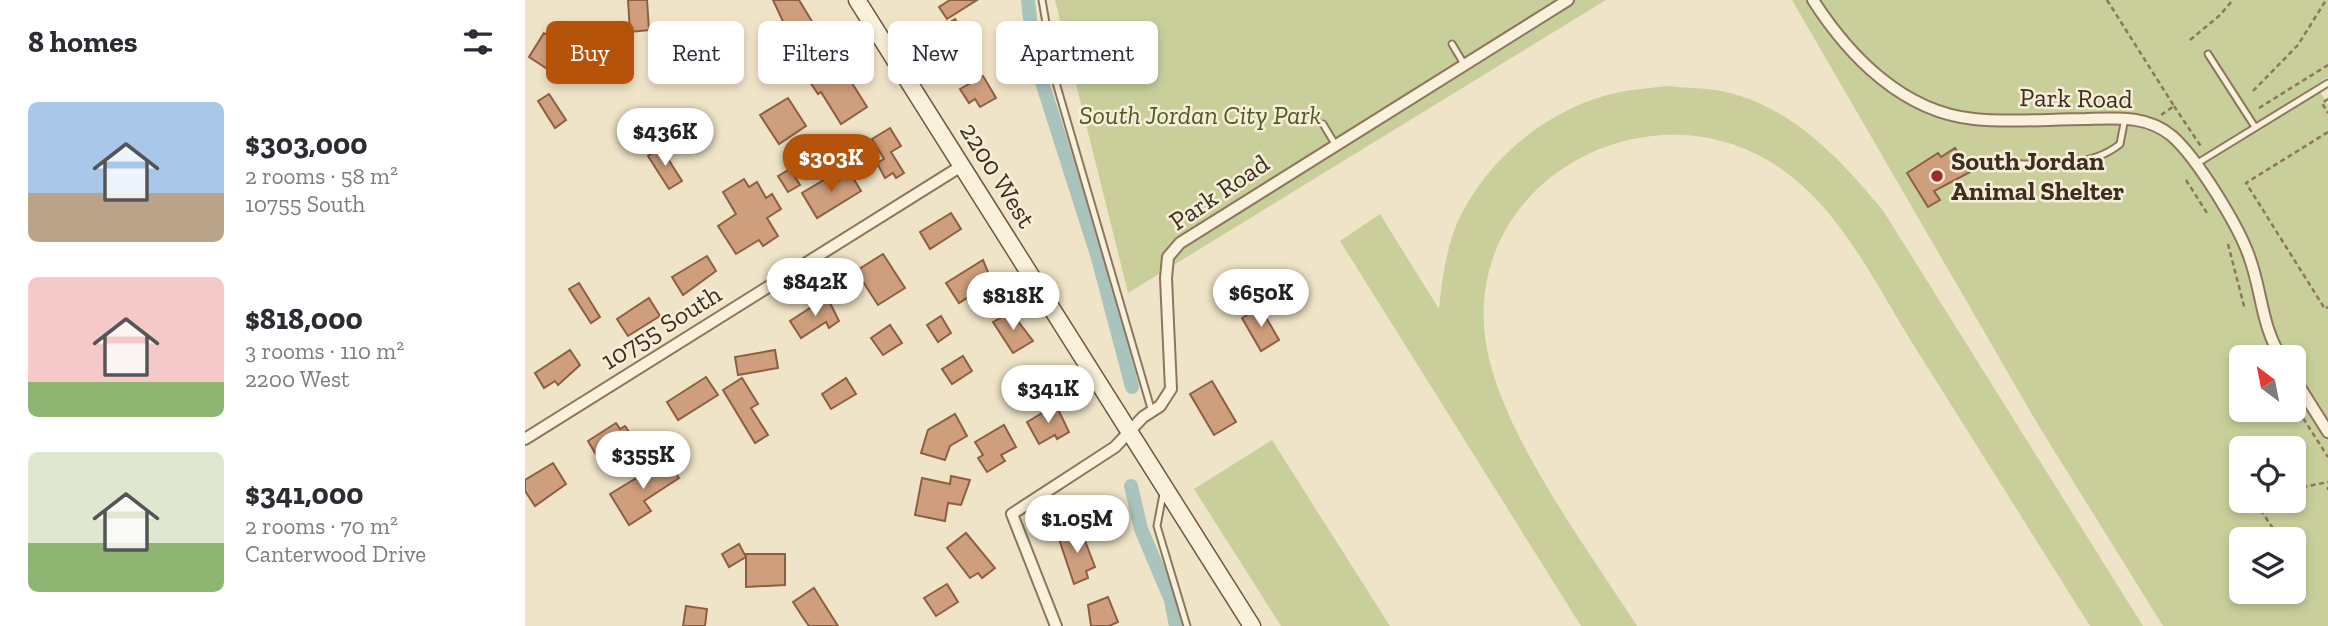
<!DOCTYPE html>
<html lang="en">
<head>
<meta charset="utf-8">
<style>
	body { margin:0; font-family:"Zilla Slab",serif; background:#f7f7f7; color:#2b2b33; height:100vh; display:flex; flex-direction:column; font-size:26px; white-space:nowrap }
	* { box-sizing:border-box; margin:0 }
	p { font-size:23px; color:#7c7c81 }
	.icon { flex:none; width:38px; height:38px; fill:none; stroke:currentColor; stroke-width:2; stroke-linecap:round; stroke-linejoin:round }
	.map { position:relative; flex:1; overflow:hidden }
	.details { display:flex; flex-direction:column; background:#fff; width:525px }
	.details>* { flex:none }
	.banner { position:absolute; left:21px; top:21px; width:665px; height:63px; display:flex; gap:14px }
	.needle { width:46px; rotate:328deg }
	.fabs { position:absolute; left:1704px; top:345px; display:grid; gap:14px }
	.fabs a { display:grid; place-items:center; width:77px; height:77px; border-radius:10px; background:#fff; box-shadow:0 4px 10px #0003; font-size:35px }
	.price { position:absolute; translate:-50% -60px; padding:0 16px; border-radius:24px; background:#fff; color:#222; font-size:23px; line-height:46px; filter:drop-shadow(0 2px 4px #0008) }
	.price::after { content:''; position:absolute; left:50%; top:42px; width:21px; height:16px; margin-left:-10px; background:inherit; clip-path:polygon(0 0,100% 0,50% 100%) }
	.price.selected { background:#b45309; color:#fff }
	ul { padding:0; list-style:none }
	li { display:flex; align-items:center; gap:21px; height:175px; padding:0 28px }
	li span { display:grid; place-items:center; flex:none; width:196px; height:140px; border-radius:10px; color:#555 }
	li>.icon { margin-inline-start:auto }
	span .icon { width:84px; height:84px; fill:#fffc; stroke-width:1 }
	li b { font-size:30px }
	h2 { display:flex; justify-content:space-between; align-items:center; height:84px; padding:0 28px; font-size:30px }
	.pill { padding:0 24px; border-radius:10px; background:#fff; box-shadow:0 4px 10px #0003; font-size:24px; line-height:63px }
	.pill.selected { background:#b45309; color:#fff }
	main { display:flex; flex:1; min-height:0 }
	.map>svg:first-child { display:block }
	.green { fill:#c9cf9b; fill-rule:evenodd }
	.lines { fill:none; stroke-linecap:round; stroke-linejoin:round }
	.canal { stroke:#a9c4bc; stroke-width:14 }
	.building { fill:#cf9f7d; stroke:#8d5f41; stroke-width:2 }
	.lane-casing { stroke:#8d765c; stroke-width:9 }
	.street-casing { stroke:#8d765c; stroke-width:14 }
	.secondary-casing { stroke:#6f573f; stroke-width:19 }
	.path { stroke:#8d765c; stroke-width:2.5; stroke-dasharray:5 3.5; stroke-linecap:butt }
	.lane { stroke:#faf1dc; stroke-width:5 }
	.street { stroke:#faf1dc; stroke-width:10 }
	.secondary { stroke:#faf1dc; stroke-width:16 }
	.poi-dot { fill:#9e2a2b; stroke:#f7eed8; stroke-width:2.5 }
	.labels { text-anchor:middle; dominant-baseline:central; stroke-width:5; stroke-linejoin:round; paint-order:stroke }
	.street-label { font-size:26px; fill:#3d2e20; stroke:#f7eed8 }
	.park-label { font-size:26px; font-style:italic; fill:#4d5a26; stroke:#f7eed8 }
	.poi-label { font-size:26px; font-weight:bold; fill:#3d2e20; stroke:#f7eed8; text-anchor:start }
</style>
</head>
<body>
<main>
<section class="details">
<h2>8 homes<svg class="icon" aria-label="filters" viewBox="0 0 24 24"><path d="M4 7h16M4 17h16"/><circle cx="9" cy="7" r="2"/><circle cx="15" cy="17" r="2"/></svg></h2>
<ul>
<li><span style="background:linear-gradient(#a9c7e8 65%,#b9a48a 0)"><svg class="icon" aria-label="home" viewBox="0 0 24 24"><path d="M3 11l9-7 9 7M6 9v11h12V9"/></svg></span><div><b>$303,000</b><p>2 rooms · 58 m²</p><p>10755 South</p></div></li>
<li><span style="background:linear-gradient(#f6c9c9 75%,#8fb573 0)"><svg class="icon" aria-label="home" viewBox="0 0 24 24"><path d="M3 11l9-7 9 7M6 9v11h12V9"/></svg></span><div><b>$818,000</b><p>3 rooms · 110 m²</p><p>2200 West</p></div></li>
<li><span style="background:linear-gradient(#dfe7d0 65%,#8fb573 0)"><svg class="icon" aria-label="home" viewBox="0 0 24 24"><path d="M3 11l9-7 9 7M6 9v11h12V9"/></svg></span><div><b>$341,000</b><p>2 rooms · 70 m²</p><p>Canterwood Drive</p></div></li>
</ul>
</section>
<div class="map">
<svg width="1803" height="626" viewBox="0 0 1803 626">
	<rect width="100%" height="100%" fill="#f0e4c8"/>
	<g class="green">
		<polygon points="530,0 1081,0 603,293"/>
		<path d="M1267 0H1803V77L1791 85 1803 105V626H1638L1515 428ZM1717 357H1769V410H1717ZM1717 448H1769V500H1717ZM1717 539H1769V592H1717Z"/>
		<path d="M1143 86C1159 88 1175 88 1191 90 1263 102 1316 159 1359 212L1618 626H1565C1505 531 1446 436 1386 341 1352 286 1319 218 1267 177 1136 71 930 178 962 349 979 438 1063 549 1112 626H1056L815 241 855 214 914 309C917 280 921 248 933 221 963 157 1026 106 1095 92 1110 89 1127 88 1143 86Z"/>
		<polygon points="747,440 858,615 865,626 756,626 669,489"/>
	</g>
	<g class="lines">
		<g class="canal">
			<polyline points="503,0 509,57 573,258 607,387"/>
			<polyline points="606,486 616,529 646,600 651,626"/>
		</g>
	</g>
	<g class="building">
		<polygon points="103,0 122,0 124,30 105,32"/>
		<polygon points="248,0 274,0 294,33 305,45 307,44 324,70 320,72 342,107 316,124 296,92 293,94 281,76 296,67 270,25 262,30"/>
		<polygon points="425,0 452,0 422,19 414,7"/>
		<polygon points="430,19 449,50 427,64 407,33"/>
		<polygon points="19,33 38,45 42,38 58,49 44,71 32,63 27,72 4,57"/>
		<polygon points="458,76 471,98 455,107 450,99 444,103 435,89"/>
		<polygon points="24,94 41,120 30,128 13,101"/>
		<polygon points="263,98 281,126 254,144 235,115"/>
		<polygon points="365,128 376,146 366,152 379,173 371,178 368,173 360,178 352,163 359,159 347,139"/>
		<polygon points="136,148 157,181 144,189 123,156"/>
		<polygon points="1430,148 1445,172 1409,191 1415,200 1403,207 1382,173 1413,153 1416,157"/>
		<polygon points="265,169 275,185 263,192 253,176"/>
		<polygon points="325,173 336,191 292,218 277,193 302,178 306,185"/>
		<polygon points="219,179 224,187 232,182 241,198 247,194 256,209 242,218 253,236 238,246 234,240 211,254 193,226 211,214 198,192"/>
		<polygon points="426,213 436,229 405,249 395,232"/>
		<polygon points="358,254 380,288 353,305 331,271"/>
		<polygon points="182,256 191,271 158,295 147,277"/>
		<polygon points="458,260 467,282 434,303 421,283"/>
		<polygon points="54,283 75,317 66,323 44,289"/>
		<polygon points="302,297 314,321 304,328 301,322 276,338 265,321"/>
		<polygon points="124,298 135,316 103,336 92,319"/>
		<polygon points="735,307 754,340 736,351 717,318"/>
		<polygon points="486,312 508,341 488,353 468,322"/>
		<polygon points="416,316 426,333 413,342 402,325"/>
		<polygon points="365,325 377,343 358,355 346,338"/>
		<polygon points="45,350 55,365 33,385 30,381 19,388 10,373"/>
		<polygon points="250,350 253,368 213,375 210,357"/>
		<polygon points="438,356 447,371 427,384 417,369"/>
		<polygon points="181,377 193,395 153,420 142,402"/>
		<polygon points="217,378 233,404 226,408 243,435 230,443 198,390"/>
		<polygon points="321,378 331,394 306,409 297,394"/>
		<polygon points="687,381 711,422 689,435 665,394"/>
		<polygon points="531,405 544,432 532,439 530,435 514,444 502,422"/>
		<polygon points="430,414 442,436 425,446 420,460 396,453 403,430"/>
		<polygon points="91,423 95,429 100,426 106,435 72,456 63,441"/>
		<polygon points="479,425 491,447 476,455 480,461 462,472 453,458 458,455 450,442"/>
		<polygon points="141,460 154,478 119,501 126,511 104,525 85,494"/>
		<polygon points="28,463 41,484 10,506 0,491 0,480"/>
		<polygon points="426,476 445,480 436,505 423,503 420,521 390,515 397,478 425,484"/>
		<polygon points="555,528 570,567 561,571 563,578 549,584 533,536"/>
		<polygon points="441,533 470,568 457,578 453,573 445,578 422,548"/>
		<polygon points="214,544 221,557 221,554 260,554 260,585 221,587 221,557 204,567 197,554"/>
		<polygon points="422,584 433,602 411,616 399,598"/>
		<polygon points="289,588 313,626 284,626 279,619 268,602"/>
		<polygon points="583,597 593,622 584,626 566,626 563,605"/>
		<polygon points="161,606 182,609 180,626 158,626"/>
	</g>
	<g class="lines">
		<defs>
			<g id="lane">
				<polyline points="517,0 532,86 627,412"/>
				<polyline points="927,44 939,64"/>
				<polyline points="1683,54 1730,127"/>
				<polyline points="798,124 810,144"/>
				<path d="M1463 163C1505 163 1561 172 1595 144L1600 118"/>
				<polyline points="1671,164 1803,83"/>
				<polyline points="638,494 632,526 662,626"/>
			</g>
			<g id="street">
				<path d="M1288 0C1324 56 1378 112 1449 119 1486 123 1524 119 1561 119 1591 118 1622 115 1647 136 1672 158 1713 225 1724 256 1737 291 1736 325 1756 357"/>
				<polyline points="1769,378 1803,432"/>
				<polyline points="0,439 438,165"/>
				<polyline points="531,626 487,514 590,447 618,417 635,406 646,389 641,278 643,257 655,243 1043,0"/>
			</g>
			<polyline id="secondary" points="332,0 727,626"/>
		</defs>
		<use href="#lane" class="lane-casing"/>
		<use href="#street" class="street-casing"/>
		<use href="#secondary" class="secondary-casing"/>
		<g class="path">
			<polyline points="1582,0 1649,106 1636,115"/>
			<polyline points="1665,40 1694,16 1708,0"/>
			<polyline points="1728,91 1773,45 1801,0"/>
			<polyline points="1803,99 1797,103 1803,113"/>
			<polyline points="1649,106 1677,148"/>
			<polyline points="1734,108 1803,65"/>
			<polyline points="1803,132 1721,183 1800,309 1803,307"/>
			<polyline points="1661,180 1682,213"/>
			<polyline points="1703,244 1720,310"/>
			<polyline points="1734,348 1739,357"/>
			<polyline points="1769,404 1803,457"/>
			<polyline points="1803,487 1803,490"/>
			<polyline points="1769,489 1803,482"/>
			<polyline points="1748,500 1735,509 1755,539"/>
		</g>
		<use href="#lane" class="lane"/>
		<use href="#street" class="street"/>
		<use href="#secondary" class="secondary"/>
	</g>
	<circle class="poi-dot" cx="1412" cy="176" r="7"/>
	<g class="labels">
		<g class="street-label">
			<text transform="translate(1551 98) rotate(1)">Park Road</text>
			<text transform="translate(473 175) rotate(58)">2200 West</text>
			<text transform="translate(694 192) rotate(-34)">Park Road</text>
			<text transform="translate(136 327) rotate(-32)">10755 South</text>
		</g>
		<g class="park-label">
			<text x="675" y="115">South Jordan City Park</text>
		</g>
		<g class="poi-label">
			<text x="1426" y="161">South Jordan<tspan x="1426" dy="30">Animal Shelter</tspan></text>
		</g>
	</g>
</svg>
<div class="fabs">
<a><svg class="needle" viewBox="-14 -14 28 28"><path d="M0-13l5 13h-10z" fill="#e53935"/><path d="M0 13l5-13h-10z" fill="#7c7c81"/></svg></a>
<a><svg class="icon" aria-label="locate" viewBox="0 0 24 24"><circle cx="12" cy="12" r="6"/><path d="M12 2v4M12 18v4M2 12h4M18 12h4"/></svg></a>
<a><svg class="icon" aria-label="layers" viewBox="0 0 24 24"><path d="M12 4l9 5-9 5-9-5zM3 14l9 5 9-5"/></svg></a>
</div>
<b class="price" style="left:140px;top:168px">$436K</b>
<b class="price selected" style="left:306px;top:194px">$303K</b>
<b class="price" style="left:290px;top:318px">$842K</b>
<b class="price" style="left:736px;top:329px">$650K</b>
<b class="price" style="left:488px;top:332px">$818K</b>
<b class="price" style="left:523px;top:425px">$341K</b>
<b class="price" style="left:118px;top:491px">$355K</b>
<b class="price" style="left:552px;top:555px">$1.05M</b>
<div class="banner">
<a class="pill selected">Buy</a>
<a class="pill">Rent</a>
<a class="pill">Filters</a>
<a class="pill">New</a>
<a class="pill">Apartment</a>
</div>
</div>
</main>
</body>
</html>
